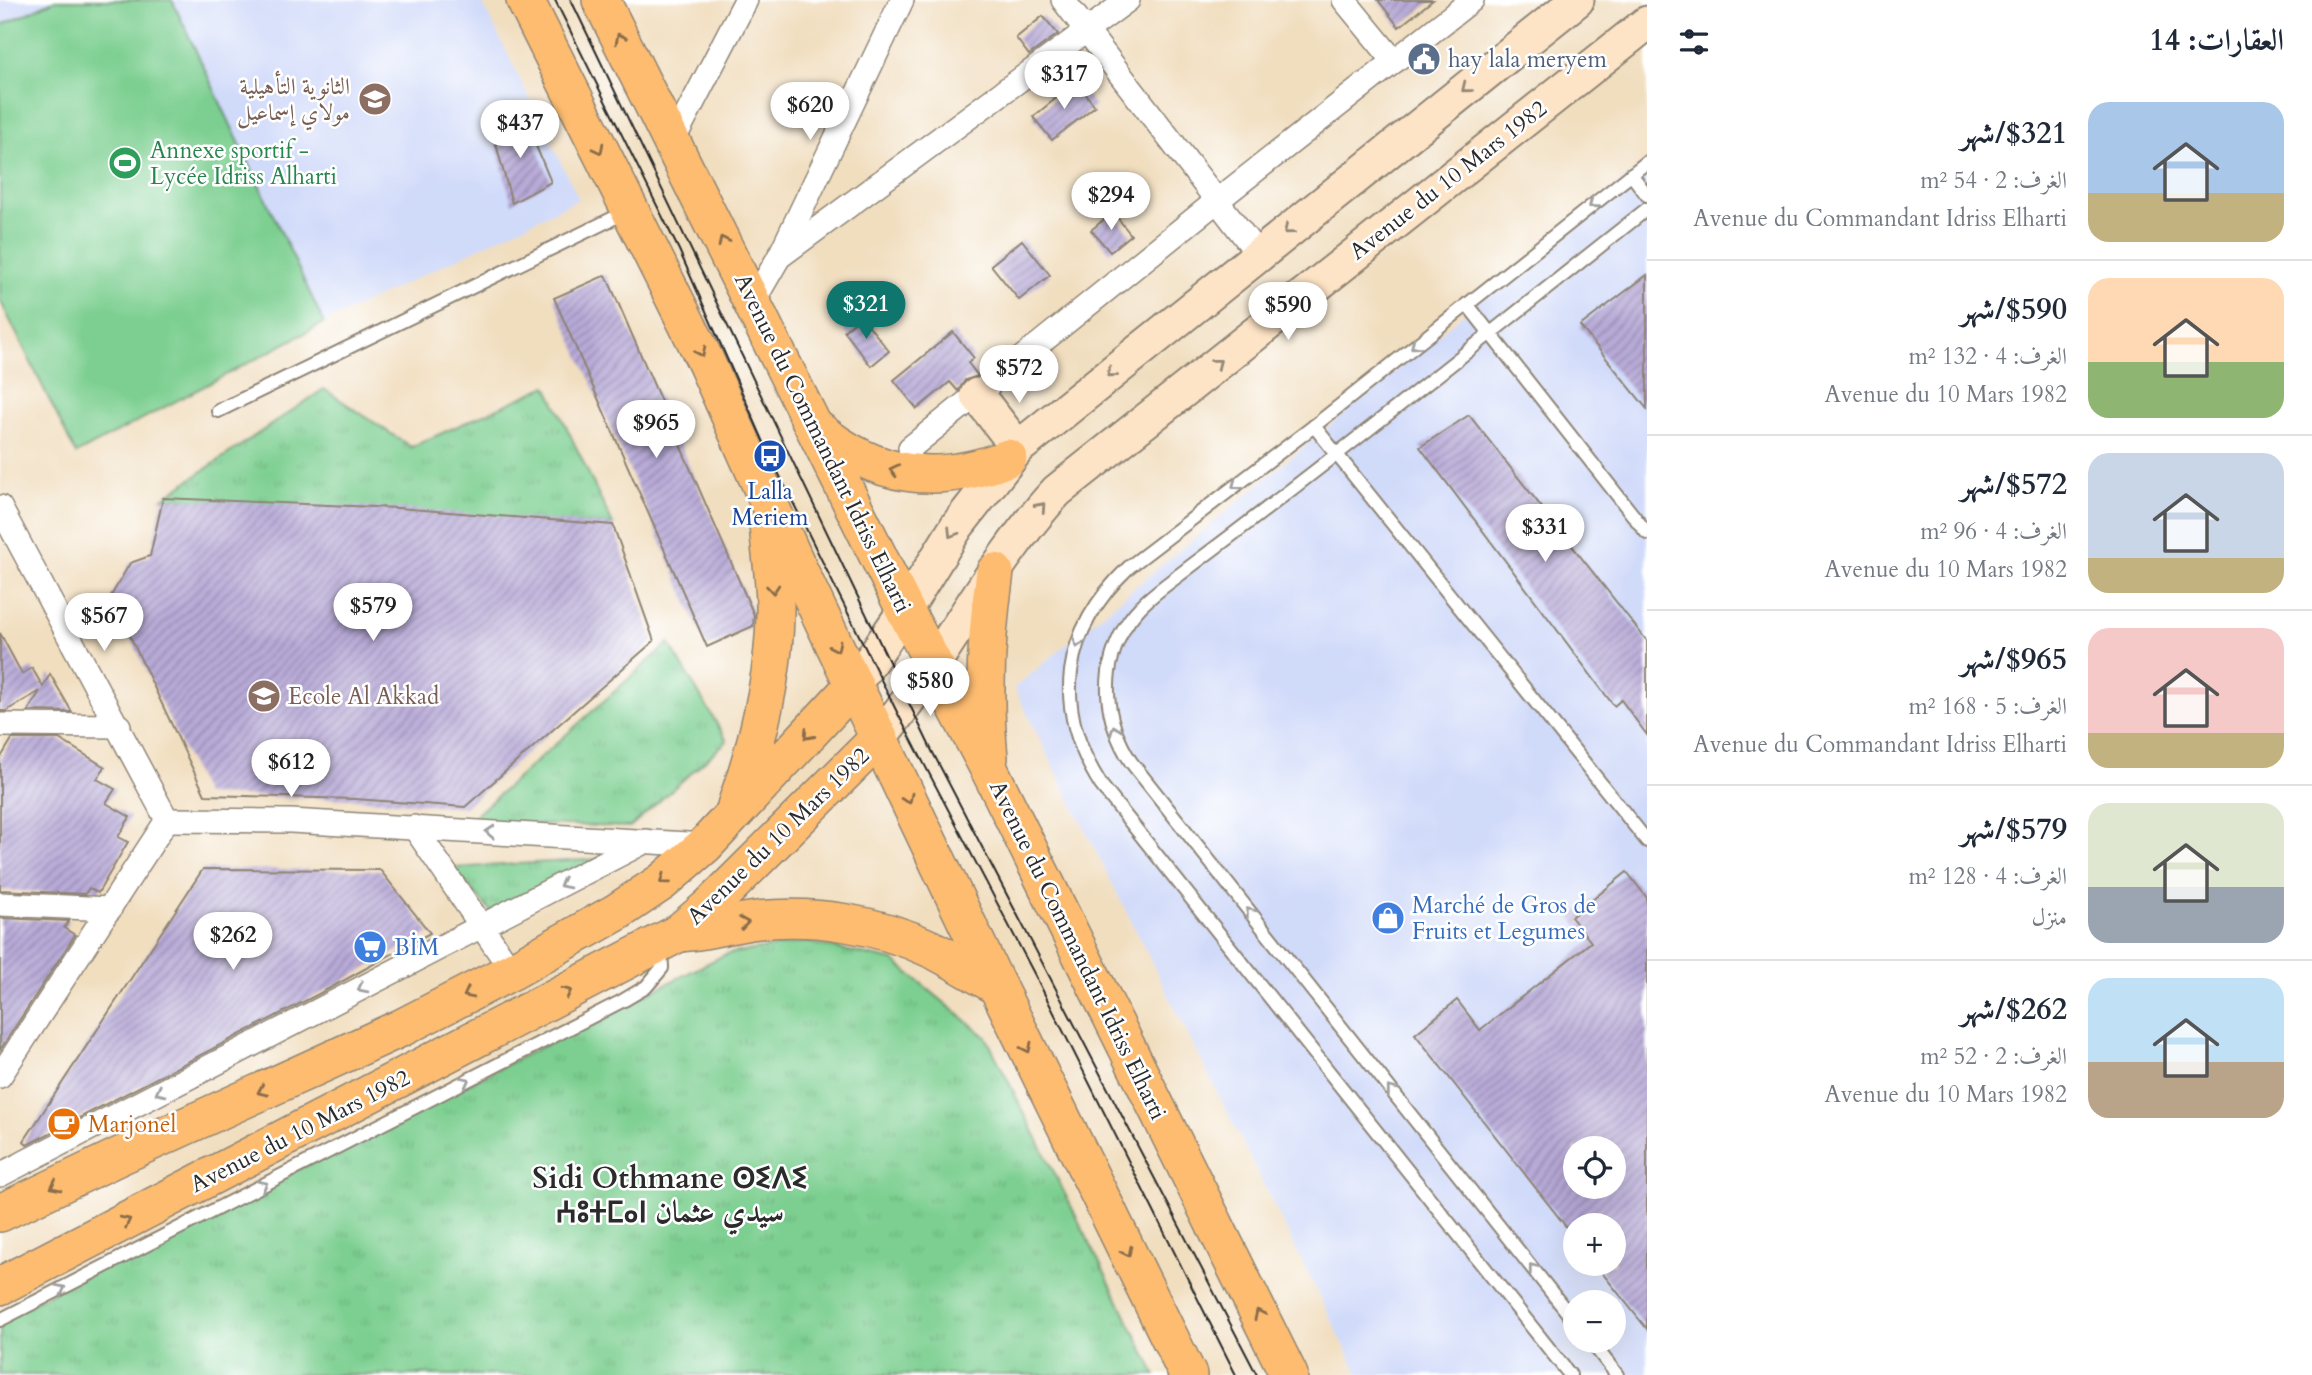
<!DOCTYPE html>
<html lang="ar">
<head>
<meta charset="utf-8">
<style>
	body { margin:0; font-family:Cardo,Amiri,"Noto Sans Tifinagh",serif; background:#f2f2f3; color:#1f2937; direction:rtl; height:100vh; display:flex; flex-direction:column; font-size:26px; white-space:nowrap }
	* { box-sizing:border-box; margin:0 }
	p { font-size:23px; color:#747a83 }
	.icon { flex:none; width:38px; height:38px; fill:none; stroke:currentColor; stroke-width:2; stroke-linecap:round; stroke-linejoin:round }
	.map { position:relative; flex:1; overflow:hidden; direction:ltr }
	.sheet { display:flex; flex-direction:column; background:#fff; width:665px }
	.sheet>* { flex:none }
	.buttons { position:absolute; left:1563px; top:1136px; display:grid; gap:14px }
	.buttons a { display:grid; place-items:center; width:63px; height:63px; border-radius:50%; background:#fff; box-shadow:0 7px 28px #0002; font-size:35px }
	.price { position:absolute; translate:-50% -60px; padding:0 16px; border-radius:24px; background:#fff; color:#222; font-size:23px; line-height:46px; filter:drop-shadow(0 2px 4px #0008) }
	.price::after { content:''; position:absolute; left:50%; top:42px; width:21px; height:16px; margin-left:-10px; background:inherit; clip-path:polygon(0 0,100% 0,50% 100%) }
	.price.active { background:#0f766e; color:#fff }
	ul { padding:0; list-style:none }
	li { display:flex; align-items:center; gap:21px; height:175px; padding:0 28px }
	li+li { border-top:2px solid #e0e1e3 }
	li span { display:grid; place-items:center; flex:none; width:196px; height:140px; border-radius:21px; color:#555 }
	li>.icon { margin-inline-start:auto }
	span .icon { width:84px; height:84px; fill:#fffc; stroke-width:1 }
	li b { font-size:30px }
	h2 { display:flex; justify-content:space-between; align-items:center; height:84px; padding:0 28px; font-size:30px }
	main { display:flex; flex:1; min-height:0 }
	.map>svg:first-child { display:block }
	.built { fill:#d0daf9; fill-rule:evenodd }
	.grass { fill:#7ccf90; stroke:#547d5e; stroke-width:2 }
	.park { fill:url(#park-tufts); stroke:#547d5e; stroke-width:2 }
	.building { fill:url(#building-hatch); fill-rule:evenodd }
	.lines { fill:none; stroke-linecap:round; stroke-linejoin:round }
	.lane-casing { stroke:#8e8475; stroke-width:16 }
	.street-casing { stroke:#8e8475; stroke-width:26 }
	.secondary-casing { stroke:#8e8475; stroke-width:37 }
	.primary-casing { stroke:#8e8475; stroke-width:40 }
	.lane { stroke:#fff; stroke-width:12 }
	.street { stroke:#fff; stroke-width:23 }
	.secondary { stroke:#fee4c6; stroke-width:33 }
	.primary { stroke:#fdbc70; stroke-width:37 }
	.tram { stroke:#2b2b2b; stroke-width:2 }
	.oneway { stroke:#8a6c4a }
	.oneway2 { stroke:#948878 }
	.oneway3 { stroke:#a0a0a0 }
	.labels { text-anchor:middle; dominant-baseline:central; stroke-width:5; stroke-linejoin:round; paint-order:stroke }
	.service-label { font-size:23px; fill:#4e5e75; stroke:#fff; text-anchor:start }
	.education-label { font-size:23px; fill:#785e54; stroke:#fff; text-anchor:end }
	.leisure-label { font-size:23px; fill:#27864d; stroke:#fff; text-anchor:start }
	.street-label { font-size:23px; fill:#2b2b2b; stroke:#fff }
	.transit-label { font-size:23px; fill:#164399; stroke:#fff }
	.shop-label { font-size:23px; fill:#366cbe; stroke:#fff; text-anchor:start }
	.food-label { font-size:23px; fill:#c56008; stroke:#fff; text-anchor:start }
	.district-label { font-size:30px; font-weight:bold; fill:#2b2b2b; stroke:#fff }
</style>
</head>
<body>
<main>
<section class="sheet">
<h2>العقارات: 14<svg class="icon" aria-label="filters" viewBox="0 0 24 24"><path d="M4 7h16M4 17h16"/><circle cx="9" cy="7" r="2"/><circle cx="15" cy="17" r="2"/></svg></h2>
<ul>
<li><span style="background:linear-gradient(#a9c7e8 65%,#c2b280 0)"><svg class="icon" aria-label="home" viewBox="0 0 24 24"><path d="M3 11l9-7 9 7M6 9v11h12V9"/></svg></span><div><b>$321/شهر</b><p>الغرف: 2 · 54 m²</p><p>Avenue du Commandant Idriss Elharti</p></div></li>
<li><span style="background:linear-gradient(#ffd9b3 60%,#8fb573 0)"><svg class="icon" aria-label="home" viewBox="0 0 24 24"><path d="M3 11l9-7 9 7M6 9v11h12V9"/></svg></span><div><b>$590/شهر</b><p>الغرف: 4 · 132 m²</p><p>Avenue du 10 Mars 1982</p></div></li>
<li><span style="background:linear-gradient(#c9d6e8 75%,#c2b280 0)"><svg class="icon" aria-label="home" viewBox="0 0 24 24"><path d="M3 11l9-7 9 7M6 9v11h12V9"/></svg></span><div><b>$572/شهر</b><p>الغرف: 4 · 96 m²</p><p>Avenue du 10 Mars 1982</p></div></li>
<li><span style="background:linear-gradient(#f6c9c9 75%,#c2b280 0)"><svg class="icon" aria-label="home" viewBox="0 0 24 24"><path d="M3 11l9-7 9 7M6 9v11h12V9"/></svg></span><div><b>$965/شهر</b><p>الغرف: 5 · 168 m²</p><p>Avenue du Commandant Idriss Elharti</p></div></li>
<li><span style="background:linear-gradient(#dfe7d0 60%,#9aa5b1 0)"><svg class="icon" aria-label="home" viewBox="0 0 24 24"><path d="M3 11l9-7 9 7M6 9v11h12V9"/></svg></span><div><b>$579/شهر</b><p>الغرف: 4 · 128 m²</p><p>منزل</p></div></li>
<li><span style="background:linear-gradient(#bfe0f5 60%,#b9a48a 0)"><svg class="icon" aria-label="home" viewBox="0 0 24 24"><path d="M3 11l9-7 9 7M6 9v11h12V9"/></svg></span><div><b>$262/شهر</b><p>الغرف: 2 · 52 m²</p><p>Avenue du 10 Mars 1982</p></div></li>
</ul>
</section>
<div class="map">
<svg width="1647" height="1375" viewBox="0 0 1647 1375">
	<defs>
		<pattern id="park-tufts" width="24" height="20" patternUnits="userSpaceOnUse" patternTransform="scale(1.75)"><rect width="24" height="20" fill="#7ccf90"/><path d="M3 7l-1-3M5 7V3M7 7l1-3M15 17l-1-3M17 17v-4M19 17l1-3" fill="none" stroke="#6bb27c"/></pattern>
		<pattern id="building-hatch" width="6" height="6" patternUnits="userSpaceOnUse" patternTransform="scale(1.75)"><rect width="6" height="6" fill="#b8aad8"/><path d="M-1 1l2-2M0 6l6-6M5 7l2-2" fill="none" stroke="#968baf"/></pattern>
	</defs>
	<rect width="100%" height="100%" fill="#fff"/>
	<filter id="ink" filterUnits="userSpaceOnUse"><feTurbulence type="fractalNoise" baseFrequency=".0143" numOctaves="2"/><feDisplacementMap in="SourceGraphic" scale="14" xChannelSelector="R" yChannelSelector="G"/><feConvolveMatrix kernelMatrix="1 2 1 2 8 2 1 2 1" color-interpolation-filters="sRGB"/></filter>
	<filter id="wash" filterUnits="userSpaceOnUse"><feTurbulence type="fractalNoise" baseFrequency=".00686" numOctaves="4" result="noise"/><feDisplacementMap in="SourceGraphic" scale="28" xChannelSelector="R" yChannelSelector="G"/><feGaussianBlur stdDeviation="1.57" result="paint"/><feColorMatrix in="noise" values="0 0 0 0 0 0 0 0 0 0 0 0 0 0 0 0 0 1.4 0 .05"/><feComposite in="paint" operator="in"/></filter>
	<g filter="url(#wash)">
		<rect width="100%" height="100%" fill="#f1debf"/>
		<g class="built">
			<polygon points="0,0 55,0 0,26"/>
			<polygon points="172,0 481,0 579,199 324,323"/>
			<path d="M1647 161V1375H1359L1014 688ZM1575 1148H1614V1186H1575ZM1575 1225H1614V1264H1575ZM1575 1302H1614V1340H1575Z"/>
		</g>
		<polygon class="grass" points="55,0 172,0 324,323 76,454 0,300 0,26"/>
		<g class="park">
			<polygon points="547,386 613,525 163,498 324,389 411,447"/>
			<polygon points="669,643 727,741 630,827 468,822"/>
			<polygon points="601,859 493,914 452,868"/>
			<polygon points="807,942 894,961 986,1037 1156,1375 0,1375 0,1319 726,954"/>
		</g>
		<g id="blocks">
			<g class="building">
				<polygon points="1378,0 1433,0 1399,27"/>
				<polygon points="1043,16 1058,34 1029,55 1016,38"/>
				<polygon points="1070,60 1080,73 1061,89 1050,75"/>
				<polygon points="1076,82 1095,106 1052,140 1033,117"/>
				<polygon points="524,117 551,182 512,203 493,133"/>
				<polygon points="1113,212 1131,235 1110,252 1091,230"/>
				<polygon points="1022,240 1050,275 1019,300 991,265"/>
				<polygon points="606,275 754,615 753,626 707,647 554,298"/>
				<polygon points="1647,275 1647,409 1580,326"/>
				<polygon points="861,316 889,351 871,366 844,331"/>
				<polygon points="953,332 974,358 968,363 978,376 965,380 958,391 950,382 917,409 894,380"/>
				<polygon points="1469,415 1647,641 1647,735 1621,700 1614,706 1420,447"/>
				<polygon points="163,498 398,508 613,525 654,641 465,807 355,799 205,795 111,596 130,563 150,556"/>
				<polygon points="0,633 22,674 32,668 43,687 50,674 72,712 28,711 40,691 6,711 0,711"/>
				<polygon points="12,739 59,739 105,767 97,779 115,789 106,803 130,817 118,837 128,842 98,893 89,888 85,894 0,890 0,759"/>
				<polygon points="203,869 380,870 430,933 332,987 27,1145 24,1141"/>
				<path d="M1627 872 1647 898V1329L1595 1264H1614V1225H1575V1238L1415 1034 1457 1000 1480 1030 1591 942 1571 917ZM1575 1148H1614V1186H1575Z"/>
				<polygon points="0,918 69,921 64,928 75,935 0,1050"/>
			</g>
		</g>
	</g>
	<g filter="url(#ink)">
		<use href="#blocks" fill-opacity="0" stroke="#8e8475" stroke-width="2"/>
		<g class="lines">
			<defs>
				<g id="lane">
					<polyline points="1631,174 1647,195"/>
					<polyline points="1467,304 1647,533"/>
					<polyline points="218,411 626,212"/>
					<polyline points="1314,426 1647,841"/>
					<polyline points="0,1320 624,1000 646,987 662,968 661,947"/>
					<path d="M1575 1322 1131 762C1104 720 1099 671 1125 627 1140 601 1168 584 1191 566 1223 542 1256 517 1288 492 1409 399 1528 303 1647 209"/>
					<polyline points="1590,1340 1617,1375"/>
					<path d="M1570 1375 1101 785C1051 706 1062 631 1129 567L1314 426 1647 162"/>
				</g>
				<g id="street">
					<polyline points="1063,0 1258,254"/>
					<polyline points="1344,0 1394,61"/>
					<polyline points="673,141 746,0"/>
					<polyline points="779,257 1128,0"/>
					<polyline points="753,302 779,257 902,0"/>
					<polyline points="910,448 1218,200 1472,0"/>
					<polyline points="0,507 167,820"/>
					<polyline points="0,725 119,726"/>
					<polyline points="167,820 291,821 705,845"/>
					<polyline points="414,827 512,971"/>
					<polyline points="0,904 110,909"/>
					<polyline points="0,1076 167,820"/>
					<polyline points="0,1175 646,841"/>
				</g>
				<g id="secondary">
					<polyline points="977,395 1018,448"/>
					<polyline points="854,685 905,610 957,526 1018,448 1577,0"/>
					<path d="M879 738C944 660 988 566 1057 491L1647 23"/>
				</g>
				<g id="primary">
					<polyline points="525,0 704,358 797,566 997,986 1188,1375"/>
					<polyline points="601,0 905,610 991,773 1289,1375"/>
					<path d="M817 429C876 478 937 486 1008 458"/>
					<path d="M989 758C983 696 986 634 995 572"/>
					<path d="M736 806C757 745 774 680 775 615 776 585 770 553 768 523"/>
					<path d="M678 933C705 932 731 923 758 920 816 914 878 924 931 949 954 960 975 974 997 986"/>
					<polyline points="0,1213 122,1155 401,1028 512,971 617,912 662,882 705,845 854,685"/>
					<polyline points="0,1286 677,934 709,907 879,738"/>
				</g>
			</defs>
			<use href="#lane" class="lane-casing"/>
			<use href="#street" class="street-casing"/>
			<use href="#secondary" class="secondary-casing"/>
			<use href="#primary" class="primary-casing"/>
			<use href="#lane" class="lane"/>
			<use href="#street" class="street"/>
			<use href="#secondary" class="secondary"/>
			<use href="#primary" class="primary"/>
			<g class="tram">
				<polyline points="555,0 679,250 770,456 898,714 1039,983 1236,1375"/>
				<polyline points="571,0 932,751 1257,1375"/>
			</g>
		</g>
		<defs><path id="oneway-chevron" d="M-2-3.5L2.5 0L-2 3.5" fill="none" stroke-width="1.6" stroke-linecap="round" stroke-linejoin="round" transform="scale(1.75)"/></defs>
		<g class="oneway">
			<use href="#oneway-chevron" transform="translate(620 38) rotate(-117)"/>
			<use href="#oneway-chevron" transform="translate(599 149) rotate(63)"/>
			<use href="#oneway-chevron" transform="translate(723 241) rotate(-116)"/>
			<use href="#oneway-chevron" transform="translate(701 352) rotate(64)"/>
			<use href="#oneway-chevron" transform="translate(894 470) rotate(-167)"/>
			<use href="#oneway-chevron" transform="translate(773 589) rotate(85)"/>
			<use href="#oneway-chevron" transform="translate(836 647) rotate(65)"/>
			<use href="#oneway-chevron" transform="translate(808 735) rotate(132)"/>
			<use href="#oneway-chevron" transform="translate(908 799) rotate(65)"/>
			<use href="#oneway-chevron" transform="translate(664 880) rotate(143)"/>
			<use href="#oneway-chevron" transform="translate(744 923) rotate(-9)"/>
			<use href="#oneway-chevron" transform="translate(567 992) rotate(-27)"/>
			<use href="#oneway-chevron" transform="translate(468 994) rotate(153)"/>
			<use href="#oneway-chevron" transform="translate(1027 1048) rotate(64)"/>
			<use href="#oneway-chevron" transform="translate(262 1091) rotate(156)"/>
			<use href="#oneway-chevron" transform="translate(55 1186) rotate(154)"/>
			<use href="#oneway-chevron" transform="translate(126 1221) rotate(-27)"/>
			<use href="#oneway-chevron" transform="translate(1127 1252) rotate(64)"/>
			<use href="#oneway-chevron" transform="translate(1259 1314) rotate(-116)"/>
		</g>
		<g class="oneway2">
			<use href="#oneway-chevron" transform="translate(1466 88) rotate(141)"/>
			<use href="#oneway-chevron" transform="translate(1288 230) rotate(141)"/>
			<use href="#oneway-chevron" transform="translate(1217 363) rotate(-38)"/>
			<use href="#oneway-chevron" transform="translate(1111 373) rotate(141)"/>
			<use href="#oneway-chevron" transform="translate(1041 507) rotate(-48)"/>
			<use href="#oneway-chevron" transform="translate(952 533) rotate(122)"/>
		</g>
		<g class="oneway3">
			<use href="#oneway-chevron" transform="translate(1593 204) rotate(142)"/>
			<use href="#oneway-chevron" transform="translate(1415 345) rotate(141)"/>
			<use href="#oneway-chevron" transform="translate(1236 485) rotate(143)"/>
			<use href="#oneway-chevron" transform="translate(1078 643) rotate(108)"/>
			<use href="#oneway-chevron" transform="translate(1115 730) rotate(-110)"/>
			<use href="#oneway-chevron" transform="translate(490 832) rotate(-177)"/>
			<use href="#oneway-chevron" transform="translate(564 884) rotate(153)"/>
			<use href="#oneway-chevron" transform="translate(1250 912) rotate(-128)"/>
			<use href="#oneway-chevron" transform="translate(362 988) rotate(153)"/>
			<use href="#oneway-chevron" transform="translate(465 1081) rotate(-27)"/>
			<use href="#oneway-chevron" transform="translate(1391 1090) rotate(-128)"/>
			<use href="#oneway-chevron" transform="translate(160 1092) rotate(153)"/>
			<use href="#oneway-chevron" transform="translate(263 1185) rotate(-27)"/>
			<use href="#oneway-chevron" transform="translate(1533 1268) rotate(-128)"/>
			<use href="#oneway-chevron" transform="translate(61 1289) rotate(-27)"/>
		</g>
	</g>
	<defs>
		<symbol id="civic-disc" viewBox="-11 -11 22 22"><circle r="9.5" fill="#5c6f8a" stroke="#fff"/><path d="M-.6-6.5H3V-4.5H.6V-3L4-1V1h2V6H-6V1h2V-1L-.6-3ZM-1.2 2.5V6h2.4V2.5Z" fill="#fff"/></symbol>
		<symbol id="school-disc" viewBox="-11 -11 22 22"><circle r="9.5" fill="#8d6e63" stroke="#fff"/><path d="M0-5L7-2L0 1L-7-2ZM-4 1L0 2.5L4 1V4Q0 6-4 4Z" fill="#fff"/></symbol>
		<symbol id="stadium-disc" viewBox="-11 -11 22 22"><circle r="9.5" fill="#2e9e5b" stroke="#fff"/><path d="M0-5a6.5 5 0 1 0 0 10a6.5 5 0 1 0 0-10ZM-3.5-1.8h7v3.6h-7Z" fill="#fff"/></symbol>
		<symbol id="bus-disc" viewBox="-11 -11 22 22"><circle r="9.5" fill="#1a4fb4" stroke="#fff"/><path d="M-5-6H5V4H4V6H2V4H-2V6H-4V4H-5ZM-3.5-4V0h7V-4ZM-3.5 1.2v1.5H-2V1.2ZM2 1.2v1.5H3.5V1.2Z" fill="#fff"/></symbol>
		<symbol id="shop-disc" viewBox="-11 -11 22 22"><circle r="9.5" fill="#3f7fe0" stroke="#fff"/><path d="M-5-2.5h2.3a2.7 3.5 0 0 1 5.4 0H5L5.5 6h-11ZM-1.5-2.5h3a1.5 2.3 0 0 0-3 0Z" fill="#fff"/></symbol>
		<symbol id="supermarket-disc" viewBox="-11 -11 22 22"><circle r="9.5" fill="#3f7fe0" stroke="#fff"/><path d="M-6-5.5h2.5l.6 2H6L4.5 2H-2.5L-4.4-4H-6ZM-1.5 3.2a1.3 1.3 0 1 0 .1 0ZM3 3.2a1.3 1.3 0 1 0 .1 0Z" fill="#fff"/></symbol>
		<symbol id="cafe-disc" viewBox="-11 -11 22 22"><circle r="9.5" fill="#e8710a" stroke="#fff"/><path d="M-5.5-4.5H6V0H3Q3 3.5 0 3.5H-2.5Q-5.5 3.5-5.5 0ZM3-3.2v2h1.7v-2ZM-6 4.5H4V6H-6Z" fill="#fff"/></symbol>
	</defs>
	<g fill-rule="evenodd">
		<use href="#civic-disc" x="1405" y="40" width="38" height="38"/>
		<use href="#school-disc" x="356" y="80" width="38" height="38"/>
		<use href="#stadium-disc" x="106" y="144" width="38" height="38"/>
		<use href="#bus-disc" x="751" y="437" width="38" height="38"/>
		<use href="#school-disc" x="245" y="677" width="38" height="38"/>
		<use href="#shop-disc" x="1369" y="899" width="38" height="38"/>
		<use href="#supermarket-disc" x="351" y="928" width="38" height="38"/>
		<use href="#cafe-disc" x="45" y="1105" width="38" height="38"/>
	</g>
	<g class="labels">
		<g class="service-label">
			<text x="1448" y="59">hay lala meryem</text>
		</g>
		<g class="education-label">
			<text x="350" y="86">الثانوية التأهيلية<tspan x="350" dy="26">مولاي إسماعيل</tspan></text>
			<text x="288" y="696" text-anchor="start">Ecole Al Akkad</text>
		</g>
		<g class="leisure-label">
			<text x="150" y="150">Annexe sportif -<tspan x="150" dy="26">Lycée Idriss Alharti</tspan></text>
		</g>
		<g class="street-label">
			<text transform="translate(1448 180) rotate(-38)">Avenue du 10 Mars 1982</text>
			<text transform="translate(823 443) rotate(64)">Avenue du Commandant Idriss Elharti</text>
			<text transform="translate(778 836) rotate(-44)">Avenue du 10 Mars 1982</text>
			<text transform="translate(1078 950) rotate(64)">Avenue du Commandant Idriss Elharti</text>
			<text transform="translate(300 1131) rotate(-27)">Avenue du 10 Mars 1982</text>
		</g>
		<g class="transit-label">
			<text x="770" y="491">Lalla<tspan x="770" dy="26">Meriem</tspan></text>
		</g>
		<g class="shop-label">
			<text x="1412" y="905">Marché de Gros de<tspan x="1412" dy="26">Fruits et Legumes</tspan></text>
			<text x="394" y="947">BİM</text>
		</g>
		<g class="food-label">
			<text x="88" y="1124">Marjonel</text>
		</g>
		<g class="district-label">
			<text x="670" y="1178">Sidi Othmane ⵙⵉⴷⵉ<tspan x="670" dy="34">ⵄⵓⵜⵎⴰⵏ سيدي عثمان</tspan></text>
		</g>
	</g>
</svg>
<div class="buttons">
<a><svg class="icon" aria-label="locate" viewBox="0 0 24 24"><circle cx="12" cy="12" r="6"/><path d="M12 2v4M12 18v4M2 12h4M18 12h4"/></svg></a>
<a>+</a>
<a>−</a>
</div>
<b class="price" style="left:1064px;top:111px">$317</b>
<b class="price" style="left:810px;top:142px">$620</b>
<b class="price" style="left:520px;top:160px">$437</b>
<b class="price" style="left:1111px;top:232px">$294</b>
<b class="price active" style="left:866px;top:341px">$321</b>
<b class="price" style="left:1288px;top:342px">$590</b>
<b class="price" style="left:1019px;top:405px">$572</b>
<b class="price" style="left:656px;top:460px">$965</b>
<b class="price" style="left:1545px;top:564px">$331</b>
<b class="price" style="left:373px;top:643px">$579</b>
<b class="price" style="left:104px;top:653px">$567</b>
<b class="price" style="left:930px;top:718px">$580</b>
<b class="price" style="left:291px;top:799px">$612</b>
<b class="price" style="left:233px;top:972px">$262</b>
</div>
</main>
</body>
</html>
